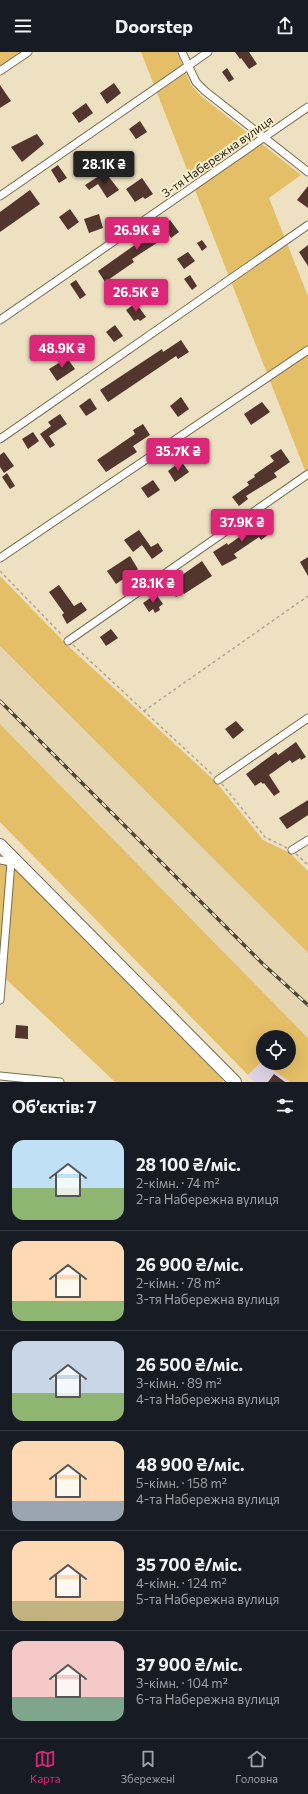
<!DOCTYPE html>
<html lang="uk">
<head>
<meta charset="utf-8">
<style>
	body { margin:0; font-family:Commissioner,sans-serif; background:#242831; color:#f1f3f6; height:100vh; display:flex; flex-direction:column; font-size:15px; white-space:nowrap }
	* { box-sizing:border-box; margin:0 }
	p { font-size:13px; color:#9ea1a6 }
	.icon { flex:none; width:22px; height:22px; fill:none; stroke:currentColor; stroke-width:2; stroke-linecap:round; stroke-linejoin:round }
	.map { position:relative; height:1030px; overflow:hidden }
	.side { display:flex; flex-direction:column; background:#171b24; flex:1 }
	.side>* { flex:none }
	.controls { position:absolute; left:256px; top:978px; display:grid; gap:8px }
	.controls a { display:grid; place-items:center; width:40px; height:40px; border-radius:50%; background:#171b24; box-shadow:0 4px 16px #0002; font-size:20px }
	.price { position:absolute; translate:-50% -34px; padding:0 9px; border-radius:4px; background:#db2777; color:#fff; font-size:13px; line-height:26px; filter:drop-shadow(0 1px 2px #0008) }
	.price::after { content:''; position:absolute; left:50%; top:24px; width:12px; height:9px; margin-left:-6px; background:inherit; clip-path:polygon(0 0,100% 0,50% 100%) }
	.price.selected { background:#222; color:#fff }
	ul { padding:0; list-style:none }
	li { display:flex; align-items:center; gap:12px; height:100px; padding:0 12px }
	li+li { border-top:1px solid #363941 }
	li span { display:grid; place-items:center; flex:none; width:112px; height:80px; border-radius:12px; color:#555 }
	li>.icon { margin-inline-start:auto }
	span .icon { width:48px; height:48px; fill:#fffc; stroke-width:1 }
	li b { font-size:17px }
	h2 { display:flex; justify-content:space-between; align-items:center; height:48px; padding:0 12px; font-size:17px }
	header { display:flex; justify-content:space-between; align-items:center; height:52px; padding:0 12px; background:#171b24; font-size:18px; font-weight:700 }
	.tab-bar { display:flex; justify-content:space-around; align-items:center; height:56px; border-top:1px solid #363941; background:#171b24; font-size:11px; color:#9ea1a6 }
	.tab-bar a { display:grid; justify-items:center; gap:2px }
	.tab-bar .selected { color:#db2777 }
	.map>svg:first-child { display:block }
	.commercial { fill:#dfd2e6 }
	.built { fill:#e6d5b1 }
	.green { fill:#e4bf67; fill-rule:evenodd }
	.building { fill:#52362e }
	.lines { fill:none; stroke-linecap:round; stroke-linejoin:round }
	.minor-casing { stroke:#786c51; stroke-width:9 }
	.primary-casing { stroke:#786c51; stroke-width:14 }
	.path { stroke:#afa58c; stroke-width:1.5; stroke-dasharray:3 3; stroke-linecap:butt }
	.minor { stroke:#fff; stroke-width:7 }
	.primary { stroke:#fff; stroke-width:12 }
	.rail-casing { stroke:#4d4737; stroke-width:3.5 }
	.rail { stroke:#fbeecf; stroke-width:2; stroke-dasharray:6; stroke-linecap:butt }
	.labels { text-anchor:middle; dominant-baseline:central; stroke-width:4; stroke-linejoin:round; paint-order:stroke }
	.street-label { font-size:12px; fill:#231f13; stroke:#fbeecf }
</style>
</head>
<body>
<header><svg class="icon" aria-label="menu" viewBox="0 0 24 24"><path d="M4 6h16M4 12h16M4 18h16"/></svg>Doorstep<svg class="icon" aria-label="share" viewBox="0 0 24 24"><path d="M12 15V3M7 8l5-5 5 5M5 13v7h14v-7"/></svg></header>
<div class="map">
<svg width="308" height="1030" viewBox="0 0 308 1030">
	<rect width="100%" height="100%" fill="#eee1c2"/>
	<polygon class="commercial" points="261,1010 290,1030 254,1030 248,1023"/>
	<polygon class="built" points="0,594 308,901 308,986 0,672"/>
	<g class="green">
		<polygon points="0,0 20,0 0,14"/>
		<polygon points="141,0 177,0 191,33 201,44 301,123 269,146 308,244 308,426"/>
		<polygon points="0,524 65,591 216,730 263,788 290,801 308,819 308,901 0,594"/>
		<path d="M0 672 308 986V1030H290L261 1010 248 1023 0 770ZM263 985H289V1011H263Z"/>
		<polygon points="14,811 223,1028 223,1030 115,1030 5,926"/>
		<polygon points="0,812 9,813 0,917"/>
	</g>
	<g class="building">
		<polygon points="235,0 249,0 257,12 249,17 241,6 240,7"/>
		<polygon points="227,16 234,27 229,30 222,20"/>
		<polygon points="114,31 121,41 107,52 100,41"/>
		<polygon points="0,33 11,49 0,56"/>
		<polygon points="86,51 93,61 79,71 72,61"/>
		<polygon points="140,69 147,80 136,87 129,77"/>
		<polygon points="37,82 44,92 22,110 11,95"/>
		<polygon points="58,113 67,126 59,131 51,118"/>
		<polygon points="105,120 119,138 107,146 98,132 89,138 85,133"/>
		<polygon points="142,126 153,142 145,147 143,145 135,150 126,137"/>
		<polygon points="308,134 308,156 297,148"/>
		<polygon points="30,138 40,152 0,180 0,160"/>
		<polygon points="70,157 79,170 68,178 59,165"/>
		<polygon points="99,162 103,176 89,181 84,167"/>
		<polygon points="170,168 179,180 171,186 169,183 163,187 132,207 134,210 105,230 98,219"/>
		<polygon points="202,188 207,195 202,199 197,191"/>
		<polygon points="308,193 308,214 299,200"/>
		<polygon points="188,200 195,209 184,217 177,207"/>
		<polygon points="190,223 197,234 192,238 184,227"/>
		<polygon points="76,228 86,243 80,247 70,232"/>
		<polygon points="136,251 146,265 140,269 138,267 134,269 126,258"/>
		<polygon points="115,273 123,284 114,290 106,280"/>
		<polygon points="181,288 189,300 178,307 176,304 108,350 100,338 162,297 163,300"/>
		<polygon points="67,306 75,317 57,329 49,317"/>
		<polygon points="181,345 189,357 178,365 170,354"/>
		<polygon points="90,346 97,357 86,364 79,354"/>
		<polygon points="262,350 270,360 251,373 244,362"/>
		<polygon points="60,362 67,372 49,384 55,393 50,396 40,382 51,374 48,370"/>
		<polygon points="143,372 150,383 133,394 137,400 106,420 97,408 135,382 133,378"/>
		<polygon points="33,380 39,389 28,397 22,387"/>
		<polygon points="281,397 290,410 274,421 277,425 246,444 248,447 239,454 232,445 249,433 247,430 255,425 254,423 274,409 270,404"/>
		<polygon points="4,400 14,414 4,421 0,415 0,403"/>
		<polygon points="181,409 189,420 175,430 168,419"/>
		<polygon points="7,421 15,434 10,437 2,425"/>
		<polygon points="153,428 160,438 148,446 141,436"/>
		<polygon points="264,467 273,479 261,488 259,485 234,502 237,506 222,514 213,500 227,491 228,493"/>
		<polygon points="139,478 151,495 158,491 163,499 152,507 142,493 133,500 124,488"/>
		<polygon points="130,504 138,517 116,532 107,519"/>
		<polygon points="308,505 308,524 300,510"/>
		<polygon points="202,509 212,524 184,542 183,541 176,545 168,533"/>
		<polygon points="59,533 74,554 81,550 87,558 67,572 62,563 64,561 49,540"/>
		<polygon points="156,542 163,552 159,555 160,558 155,561 153,557 149,560 143,551"/>
		<polygon points="111,577 118,586 106,594 100,585"/>
		<polygon points="236,669 244,678 233,687 225,677"/>
		<polygon points="296,690 306,705 301,708 300,706 292,711 290,708 269,723 280,740 274,744 264,731 263,732 261,730 255,734 246,722 276,700 278,703"/>
		<polygon points="308,748 308,763 287,777 279,766"/>
		<polygon points="16,973 28,974 28,987 15,986"/>
		<polygon points="274,1022 285,1030 268,1030"/>
	</g>
	<g class="lines">
		<defs>
			<g id="minor">
				<polyline points="182,0 196,30 205,39 308,120"/>
				<polyline points="0,19 28,0"/>
				<polyline points="0,144 208,0"/>
				<polyline points="0,268 308,55"/>
				<polyline points="0,387 308,173"/>
				<polyline points="0,506 308,298"/>
				<polyline points="68,589 308,422"/>
				<polyline points="218,728 308,666"/>
				<polyline points="292,798 308,788"/>
				<polyline points="0,808 11,810"/>
				<polyline points="0,948 11,810 9,805"/>
				<polyline points="0,1024 60,1030"/>
			</g>
			<polyline id="primary" points="0,793 235,1030"/>
		</defs>
		<use href="#minor" class="minor-casing"/>
		<use href="#primary" class="primary-casing"/>
		<g class="path">
			<polyline points="0,519 63,584"/>
			<polyline points="73,593 214,724"/>
			<polyline points="144,659 308,544"/>
			<polyline points="222,732 265,785 287,796"/>
			<polyline points="296,802 308,813"/>
		</g>
		<use href="#minor" class="minor"/>
		<use href="#primary" class="primary"/>
		<defs>
			<polyline id="rail" points="0,649 263,912 308,953"/>
		</defs>
		<use href="#rail" class="rail-casing"/>
		<use href="#rail" class="rail"/>
	</g>
	<g class="labels">
		<g class="street-label">
			<text transform="translate(217 104) rotate(-35)">3-тя Набережна вулиця</text>
		</g>
	</g>
</svg>
<div class="controls">
<a><svg class="icon" aria-label="locate" viewBox="0 0 24 24"><circle cx="12" cy="12" r="6"/><path d="M12 2v4M12 18v4M2 12h4M18 12h4"/></svg></a>
</div>
<b class="price selected" style="left:104px;top:133px">28.1K ₴</b>
<b class="price" style="left:137px;top:199px">26.9K ₴</b>
<b class="price" style="left:136px;top:261px">26.5K ₴</b>
<b class="price" style="left:62px;top:317px">48.9K ₴</b>
<b class="price" style="left:178px;top:420px">35.7K ₴</b>
<b class="price" style="left:242px;top:491px">37.9K ₴</b>
<b class="price" style="left:153px;top:552px">28.1K ₴</b>
</div>
<section class="side">
<h2>Об’єктів: 7<svg class="icon" aria-label="filters" viewBox="0 0 24 24"><path d="M4 7h16M4 17h16"/><circle cx="9" cy="7" r="2"/><circle cx="15" cy="17" r="2"/></svg></h2>
<ul>
<li><span style="background:linear-gradient(#bfe0f5 60%,#8fb573 0)"><svg class="icon" aria-label="home" viewBox="0 0 24 24"><path d="M3 11l9-7 9 7M6 9v11h12V9"/></svg></span><div><b>28 100 ₴/міс.</b><p>2-кімн. · 74 m²</p><p>2-га Набережна вулиця</p></div></li>
<li><span style="background:linear-gradient(#ffd9b3 75%,#8fb573 0)"><svg class="icon" aria-label="home" viewBox="0 0 24 24"><path d="M3 11l9-7 9 7M6 9v11h12V9"/></svg></span><div><b>26 900 ₴/міс.</b><p>2-кімн. · 78 m²</p><p>3-тя Набережна вулиця</p></div></li>
<li><span style="background:linear-gradient(#c9d6e8 65%,#8fb573 0)"><svg class="icon" aria-label="home" viewBox="0 0 24 24"><path d="M3 11l9-7 9 7M6 9v11h12V9"/></svg></span><div><b>26 500 ₴/міс.</b><p>3-кімн. · 89 m²</p><p>4-та Набережна вулиця</p></div></li>
<li><span style="background:linear-gradient(#ffd9b3 75%,#9aa5b1 0)"><svg class="icon" aria-label="home" viewBox="0 0 24 24"><path d="M3 11l9-7 9 7M6 9v11h12V9"/></svg></span><div><b>48 900 ₴/міс.</b><p>5-кімн. · 158 m²</p><p>4-та Набережна вулиця</p></div></li>
<li><span style="background:linear-gradient(#ffd9b3 75%,#c2b280 0)"><svg class="icon" aria-label="home" viewBox="0 0 24 24"><path d="M3 11l9-7 9 7M6 9v11h12V9"/></svg></span><div><b>35 700 ₴/міс.</b><p>4-кімн. · 124 m²</p><p>5-та Набережна вулиця</p></div></li>
<li><span style="background:linear-gradient(#f6c9c9 70%,#7fa58c 0)"><svg class="icon" aria-label="home" viewBox="0 0 24 24"><path d="M3 11l9-7 9 7M6 9v11h12V9"/></svg></span><div><b>37 900 ₴/міс.</b><p>3-кімн. · 104 m²</p><p>6-та Набережна вулиця</p></div></li>
</ul>
</section>
<nav class="tab-bar">
<a class="selected"><svg class="icon" aria-label="map" viewBox="0 0 24 24"><path d="M3 6l6-2 6 2 6-2v14l-6 2-6-2-6 2zM9 4v14M15 6v14"/></svg>Карта</a>
<a><svg class="icon" aria-label="saved" viewBox="0 0 24 24"><path d="M7 4h10v16l-5-4-5 4z"/></svg>Збережені</a>
<a><svg class="icon" aria-label="home" viewBox="0 0 24 24"><path d="M3 11l9-7 9 7M6 9v11h12V9"/></svg>Головна</a>
</nav>
</body>
</html>
